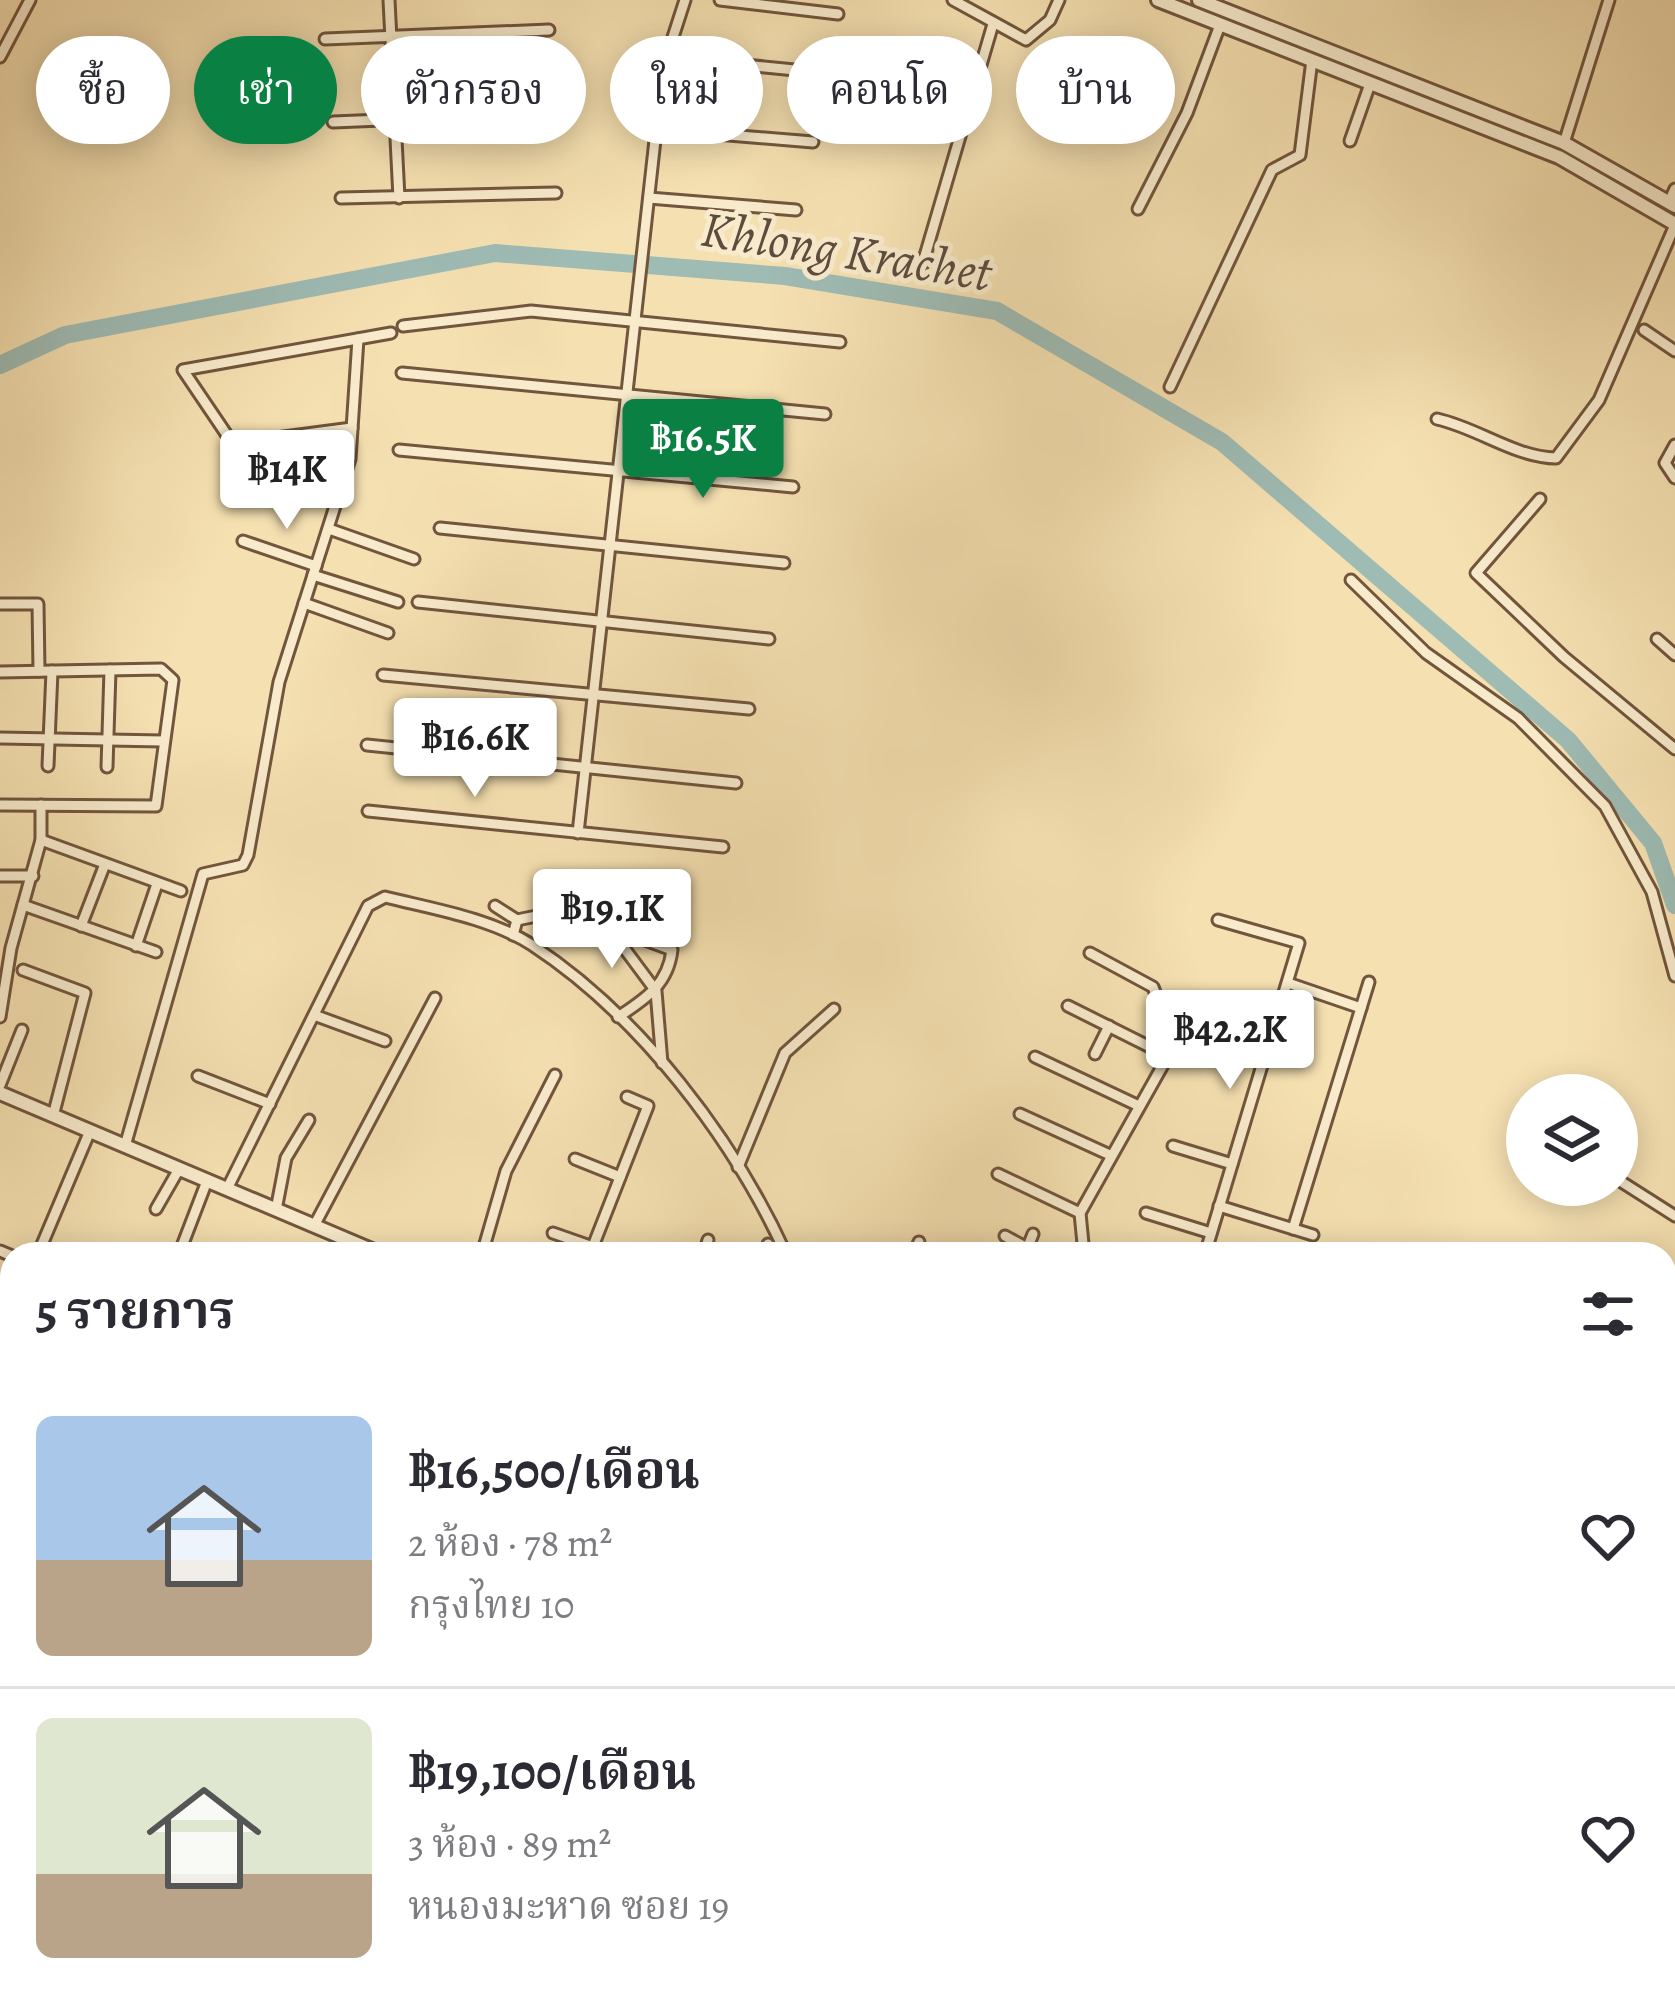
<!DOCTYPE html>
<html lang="th">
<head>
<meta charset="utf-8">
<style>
	body { margin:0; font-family:Alegreya,"Noto Serif Thai",serif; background:#f2f2f3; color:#2b2b33; height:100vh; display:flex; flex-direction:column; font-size:45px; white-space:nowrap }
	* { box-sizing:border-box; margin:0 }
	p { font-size:39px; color:#7c7c81 }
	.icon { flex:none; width:66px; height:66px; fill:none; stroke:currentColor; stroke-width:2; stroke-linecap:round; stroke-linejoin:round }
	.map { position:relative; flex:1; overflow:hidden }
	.drawer { position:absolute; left:0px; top:1242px; width:1677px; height:771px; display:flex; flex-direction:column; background:#fff; border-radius:36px 36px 0 0; box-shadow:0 6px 30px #0003 }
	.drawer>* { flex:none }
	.top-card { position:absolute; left:36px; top:36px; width:1605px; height:108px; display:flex; gap:24px }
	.tools { position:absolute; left:1506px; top:1074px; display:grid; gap:24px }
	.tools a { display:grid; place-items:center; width:132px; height:132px; border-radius:50%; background:#fff; box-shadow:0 6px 30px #0003; font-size:60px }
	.price { position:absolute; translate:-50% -102px; padding:0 27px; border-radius:12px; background:#fff; color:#222; font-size:39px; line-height:78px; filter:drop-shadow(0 3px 6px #0008) }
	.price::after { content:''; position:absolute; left:50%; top:72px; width:36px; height:27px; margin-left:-18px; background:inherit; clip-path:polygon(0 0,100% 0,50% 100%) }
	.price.active { background:#0b8043; color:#fff }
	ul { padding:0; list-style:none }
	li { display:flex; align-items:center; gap:36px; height:300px; padding:0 36px }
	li+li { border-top:3px solid #e1e1e2 }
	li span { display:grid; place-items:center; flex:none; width:336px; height:240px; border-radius:18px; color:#555 }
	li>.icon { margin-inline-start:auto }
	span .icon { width:144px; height:144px; fill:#fffc; stroke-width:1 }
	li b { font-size:51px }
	h2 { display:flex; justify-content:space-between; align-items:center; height:144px; padding:0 36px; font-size:51px }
	.chip { padding:0 42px; border-radius:54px; background:#fff; box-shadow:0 6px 30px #0003; font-size:42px; line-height:108px }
	.chip.active { background:#0b8043; color:#fff }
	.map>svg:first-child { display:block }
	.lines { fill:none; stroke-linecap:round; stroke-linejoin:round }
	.river { stroke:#9ebbb4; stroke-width:18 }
	.minor-casing { stroke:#72553d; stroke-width:15 }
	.tertiary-casing { stroke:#72553d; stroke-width:18 }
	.trunk-casing { stroke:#472716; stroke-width:22 }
	.minor { stroke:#f8ebcc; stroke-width:9 }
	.tertiary { stroke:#f8ebcc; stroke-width:12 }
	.trunk { stroke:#f5e0b1; stroke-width:16 }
	.labels { text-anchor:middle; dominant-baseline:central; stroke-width:10; stroke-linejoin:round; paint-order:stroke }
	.water-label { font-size:51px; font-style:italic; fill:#5d4c3e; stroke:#f8ebcc }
</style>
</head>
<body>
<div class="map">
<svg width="1675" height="2012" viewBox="0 0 1675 2012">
	<rect width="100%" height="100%" fill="#f5e0b1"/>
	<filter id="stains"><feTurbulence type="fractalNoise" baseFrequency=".00167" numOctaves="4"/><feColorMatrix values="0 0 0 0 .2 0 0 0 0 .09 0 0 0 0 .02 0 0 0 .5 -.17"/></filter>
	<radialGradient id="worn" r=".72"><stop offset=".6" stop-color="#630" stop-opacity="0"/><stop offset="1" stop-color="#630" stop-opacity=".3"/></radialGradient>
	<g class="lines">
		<polyline class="river" points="0,365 65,335 495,253 785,276 997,311 1222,442 1568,740 1653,843 1675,905"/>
		<defs>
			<g id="minor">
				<polyline points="389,0 399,198"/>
				<polyline points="720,0 838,14"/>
				<polyline points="953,0 1026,40 1050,20 1059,0"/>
				<polyline points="325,39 549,30"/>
				<polyline points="0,57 30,0"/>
				<polyline points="665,57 825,73"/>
				<polyline points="333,122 555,113"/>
				<polyline points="656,129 813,142"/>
				<polyline points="1350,141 1370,84"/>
				<polyline points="1564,143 1609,0"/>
				<polyline points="341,198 556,193"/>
				<polyline points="649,198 796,210"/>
				<polyline points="1669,202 1675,189"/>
				<polyline points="1138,209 1187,113 1220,25"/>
				<polyline points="922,266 993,24"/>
				<polyline points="403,326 531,311 840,342"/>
				<polyline points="1644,330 1675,351"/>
				<polyline points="402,373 825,414"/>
				<polyline points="1170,387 1272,170 1300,155 1312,60"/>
				<path d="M1437 419C1478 428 1514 457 1556 458L1599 400 1675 225"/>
				<polyline points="352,428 238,443 231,441 183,370 391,333"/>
				<polyline points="1675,445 1665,463 1675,478"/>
				<polyline points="399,450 793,487"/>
				<polyline points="267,464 342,490"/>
				<polyline points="1540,499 1476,573 1564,657 1675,749"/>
				<polyline points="440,528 784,563"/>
				<polyline points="329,529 414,559"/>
				<polyline points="243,541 316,566"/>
				<polyline points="313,575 398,602"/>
				<polyline points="1351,580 1426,653 1518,718 1605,806 1652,892 1675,976"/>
				<polyline points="418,602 769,639"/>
				<polyline points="304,603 388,633"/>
				<polyline points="0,604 38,604 39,671"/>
				<polyline points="1657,639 1675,655"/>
				<polyline points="0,672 161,669 173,680 156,806 0,805"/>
				<polyline points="383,675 749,709"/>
				<polyline points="0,738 163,741"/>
				<polyline points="367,745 736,783"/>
				<polyline points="48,766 52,671"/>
				<polyline points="107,767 110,670"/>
				<polyline points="368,811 723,847"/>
				<polyline points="578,833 663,68 685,0"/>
				<polyline points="41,840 181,891"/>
				<polyline points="0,876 33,876"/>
				<polyline points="23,905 156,952"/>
				<polyline points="495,906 517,920"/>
				<polyline points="81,926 105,864"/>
				<polyline points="513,935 517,920 585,906 626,933 624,948 656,991 662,1063"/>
				<polyline points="136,946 157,884"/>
				<polyline points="23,970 85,993 53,1116"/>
				<polyline points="1288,983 1361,1008"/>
				<polyline points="1185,998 1276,1021"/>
				<polyline points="1068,1006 1168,1056"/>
				<polyline points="314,1015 385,1041"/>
				<polyline points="0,1017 11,948 41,840 41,805"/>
				<path d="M618 1017C645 999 668 985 672 950L626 933 649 908"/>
				<polyline points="1095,1054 1109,1026"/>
				<polyline points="1035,1057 1139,1106"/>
				<polyline points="198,1076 270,1104"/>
				<polyline points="0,1085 22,1030"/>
				<polyline points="1020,1114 1110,1155"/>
				<polyline points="125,1146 203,874 243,865 248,855 279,682 350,459 358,339"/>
				<polyline points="1173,1146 1232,1164"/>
				<polyline points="575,1159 620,1177"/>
				<polyline points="738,1167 785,1053 834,1009"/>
				<polyline points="998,1174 1080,1213"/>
				<polyline points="1617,1179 1675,1216"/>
				<path d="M227 1189 368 906 385 897C433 909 490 918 532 945 640 1016 733 1138 786 1254"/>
				<polyline points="1219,1206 1313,1235"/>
				<polyline points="156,1209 179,1169"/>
				<polyline points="276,1210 286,1158 309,1120"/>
				<polyline points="1146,1213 1211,1233"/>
				<polyline points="314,1226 435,998"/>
				<polyline points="1293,1229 1369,982"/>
				<polyline points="553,1233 593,1247"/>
				<polyline points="1005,1236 1027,1248"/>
				<polyline points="0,1251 12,1256"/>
				<polyline points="38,1254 90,1131"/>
				<polyline points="179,1254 207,1181"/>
				<polyline points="482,1254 506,1171 555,1075"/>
				<polyline points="590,1254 648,1106 627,1097"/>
				<polyline points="704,1254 708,1240"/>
				<polyline points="766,1254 768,1244"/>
				<polyline points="914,1254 919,1242"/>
				<polyline points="1025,1254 1033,1234"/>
				<polyline points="1084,1254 1080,1213 1168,1056 1171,1034 1153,987 1090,953"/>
				<polyline points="1205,1254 1299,943 1218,920"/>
				<polyline points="1358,1254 1365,1254"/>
				<polyline points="1667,1456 1675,1461"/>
				<polyline points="0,1520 12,1504"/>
				<polyline points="1665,1532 1675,1512"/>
				<polyline points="1665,1696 1675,1701"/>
				<polyline points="4,1963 12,1928"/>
				<polyline points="1569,2001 1571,2012"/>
				<polyline points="1528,2009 1529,2001"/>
				<polyline points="1662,2012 1675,1988"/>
			</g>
			<g id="tertiary">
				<polyline points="1158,0 1559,157 1675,224"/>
				<polyline points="1199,0 1564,143 1675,206"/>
				<polyline points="0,1093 381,1254"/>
				<polyline points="1665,1856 1675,1862"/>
			</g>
			<g id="trunk">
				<polyline points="0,1761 12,1767"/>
				<polyline points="0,1803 12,1808"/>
				<polyline points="426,2001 451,2012"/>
				<polyline points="514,2001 537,2012"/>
			</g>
		</defs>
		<use href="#minor" class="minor-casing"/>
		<use href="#tertiary" class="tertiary-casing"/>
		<use href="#trunk" class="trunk-casing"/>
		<use href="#minor" class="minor"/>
		<use href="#tertiary" class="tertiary"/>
		<use href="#trunk" class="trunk"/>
	</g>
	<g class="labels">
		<g class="water-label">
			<text transform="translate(846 251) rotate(9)">Khlong Krachet</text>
		</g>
	</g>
	<rect width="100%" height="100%" filter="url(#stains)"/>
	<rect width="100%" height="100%" fill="url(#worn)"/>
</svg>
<div class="tools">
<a><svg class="icon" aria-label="layers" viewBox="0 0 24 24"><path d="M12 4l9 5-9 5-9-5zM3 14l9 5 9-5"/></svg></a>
</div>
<b class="price active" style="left:703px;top:501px">฿16.5K</b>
<b class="price" style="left:287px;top:532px">฿14K</b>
<b class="price" style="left:475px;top:800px">฿16.6K</b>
<b class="price" style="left:612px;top:971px">฿19.1K</b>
<b class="price" style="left:1230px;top:1092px">฿42.2K</b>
<div class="top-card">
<a class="chip">ซื้อ</a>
<a class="chip active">เช่า</a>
<a class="chip">ตัวกรอง</a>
<a class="chip">ใหม่</a>
<a class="chip">คอนโด</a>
<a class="chip">บ้าน</a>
</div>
<section class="drawer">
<h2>5 รายการ<svg class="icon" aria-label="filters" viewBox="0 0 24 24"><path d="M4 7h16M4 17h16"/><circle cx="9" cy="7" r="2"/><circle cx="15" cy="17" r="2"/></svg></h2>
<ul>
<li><span style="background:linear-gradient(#a9c7e8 60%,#b9a48a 0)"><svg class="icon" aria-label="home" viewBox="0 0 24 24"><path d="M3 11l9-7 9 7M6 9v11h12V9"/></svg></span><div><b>฿16,500/เดือน</b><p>2 ห้อง · 78 m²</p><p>กรุงไทย 10</p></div><svg class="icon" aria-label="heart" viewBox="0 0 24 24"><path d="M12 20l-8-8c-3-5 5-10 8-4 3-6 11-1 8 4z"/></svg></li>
<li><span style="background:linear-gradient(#dfe7d0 65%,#b9a48a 0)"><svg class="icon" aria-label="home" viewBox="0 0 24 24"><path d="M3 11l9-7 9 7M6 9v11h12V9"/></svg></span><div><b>฿19,100/เดือน</b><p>3 ห้อง · 89 m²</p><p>หนองมะหาด ซอย 19</p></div><svg class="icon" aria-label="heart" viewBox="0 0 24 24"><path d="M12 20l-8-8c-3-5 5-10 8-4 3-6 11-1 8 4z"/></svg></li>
</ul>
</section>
</div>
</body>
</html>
